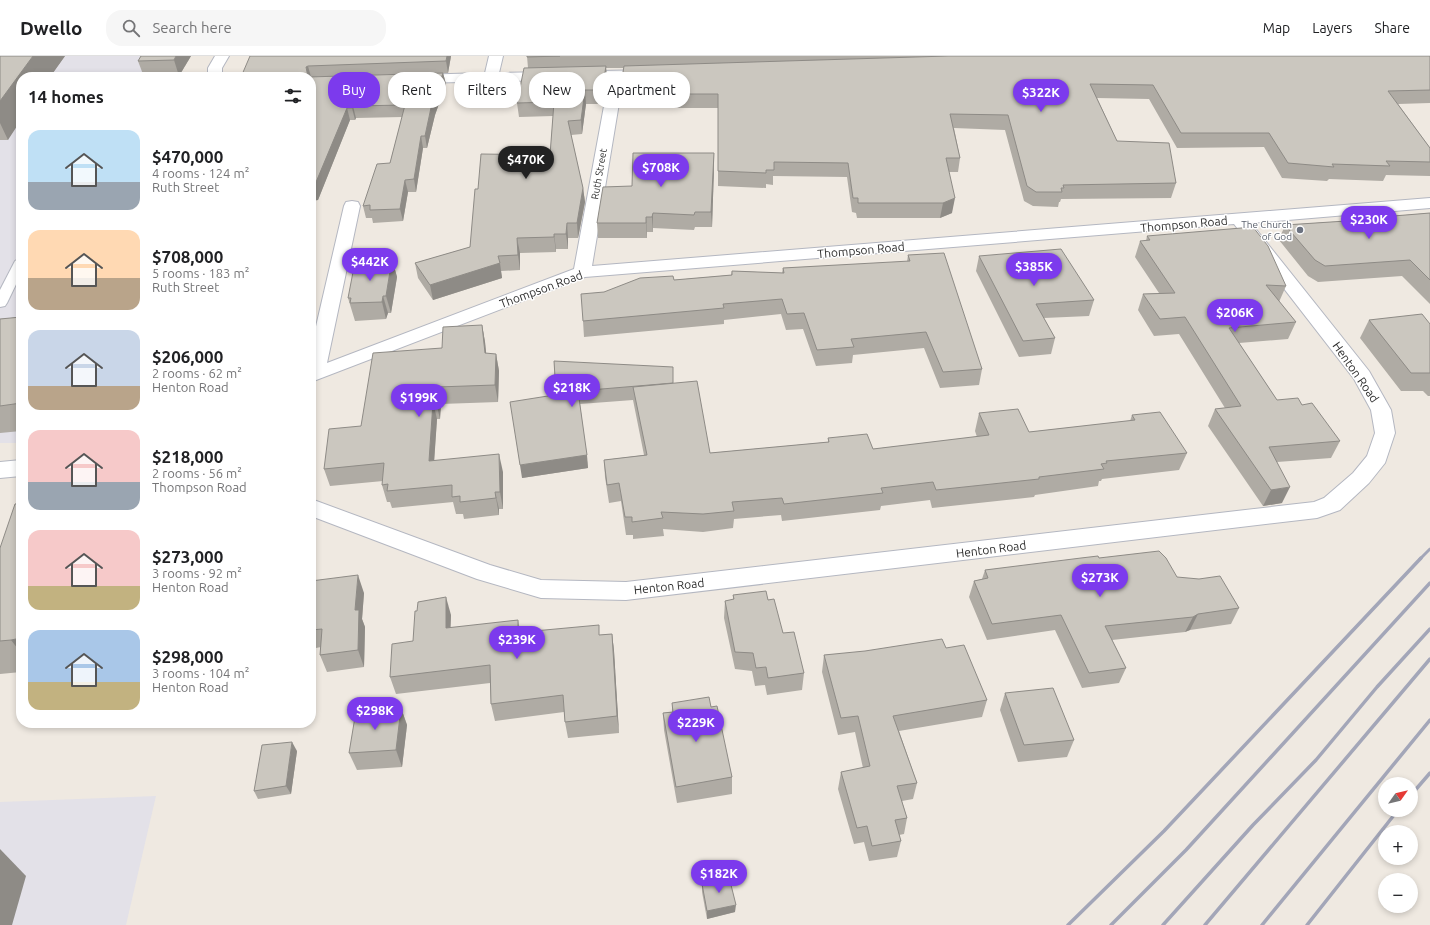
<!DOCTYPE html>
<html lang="en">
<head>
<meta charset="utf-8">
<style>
	body { margin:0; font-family:Ubuntu,sans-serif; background:#f6f6f6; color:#202124; height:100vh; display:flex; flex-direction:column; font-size:15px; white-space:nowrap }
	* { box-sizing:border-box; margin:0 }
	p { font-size:13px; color:#757577 }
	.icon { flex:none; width:22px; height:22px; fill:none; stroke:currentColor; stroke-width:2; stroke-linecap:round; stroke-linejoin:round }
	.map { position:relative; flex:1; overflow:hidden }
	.details { position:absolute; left:16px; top:16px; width:300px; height:656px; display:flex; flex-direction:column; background:#fff; border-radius:16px; box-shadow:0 2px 6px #0003 }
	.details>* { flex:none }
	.hud { position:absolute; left:328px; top:16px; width:380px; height:36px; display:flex; gap:8px }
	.needle { width:26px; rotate:56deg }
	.buttons { position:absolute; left:1378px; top:721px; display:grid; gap:8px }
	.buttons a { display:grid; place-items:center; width:40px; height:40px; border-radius:50%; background:#fff; box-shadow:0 2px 6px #0003; font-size:20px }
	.price { position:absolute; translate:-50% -34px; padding:0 9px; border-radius:14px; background:#7c3aed; color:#fff; font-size:13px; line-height:26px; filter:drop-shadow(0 1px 2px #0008) }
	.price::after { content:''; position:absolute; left:50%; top:24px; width:12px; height:9px; margin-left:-6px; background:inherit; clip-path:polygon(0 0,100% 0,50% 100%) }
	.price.selected { background:#222; color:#fff }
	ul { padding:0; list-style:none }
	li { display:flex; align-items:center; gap:12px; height:100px; padding:0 12px }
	li span { display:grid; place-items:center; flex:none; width:112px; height:80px; border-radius:12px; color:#555 }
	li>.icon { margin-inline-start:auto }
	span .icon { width:48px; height:48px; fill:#fffc; stroke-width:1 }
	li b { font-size:17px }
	h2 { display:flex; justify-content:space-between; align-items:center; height:48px; padding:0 12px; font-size:17px }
	.chip { padding:0 14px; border-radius:16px; background:#fff; box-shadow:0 2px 6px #0003; font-size:14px; line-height:36px }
	.chip.selected { background:#7c3aed; color:#fff }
	header { display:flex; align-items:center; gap:24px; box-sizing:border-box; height:56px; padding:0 20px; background:#fff; border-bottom:1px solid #e0e0e0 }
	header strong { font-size:19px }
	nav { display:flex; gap:22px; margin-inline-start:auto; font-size:14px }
	.search { width:280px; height:36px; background:#f6f6f6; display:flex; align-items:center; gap:10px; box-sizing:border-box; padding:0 14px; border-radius:16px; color:#757577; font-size:15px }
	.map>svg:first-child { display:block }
	.industrial { fill:#e3e1e8 }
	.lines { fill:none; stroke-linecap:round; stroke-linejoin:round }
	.lane-casing { stroke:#b4b7c1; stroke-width:2 }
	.street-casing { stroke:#b4b7c1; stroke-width:2 }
	.lane { fill:#fff; fill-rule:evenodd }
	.street { fill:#fff; fill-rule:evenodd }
	.rail-far1 { stroke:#a3a6b8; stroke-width:3 }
	.rail { stroke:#a3a6b8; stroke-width:3.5 }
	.wall { fill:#afaba4 }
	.shaded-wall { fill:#8e8b86 }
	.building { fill:#cbc7bf; stroke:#8e8b86 }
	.worship-dot { fill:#6b7280; stroke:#fff; stroke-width:1.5 }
	.labels { text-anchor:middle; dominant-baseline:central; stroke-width:3; stroke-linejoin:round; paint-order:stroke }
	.far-street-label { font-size:10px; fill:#2e2e2e; stroke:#fff }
	.far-worship-label { font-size:10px; fill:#5b616d; stroke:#fff; text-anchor:end }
	.street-label { font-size:12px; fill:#2e2e2e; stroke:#fff }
</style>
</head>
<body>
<header>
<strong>Dwello</strong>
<div class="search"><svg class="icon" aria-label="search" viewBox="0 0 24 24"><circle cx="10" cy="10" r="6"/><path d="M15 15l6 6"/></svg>Search here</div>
<nav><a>Map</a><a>Layers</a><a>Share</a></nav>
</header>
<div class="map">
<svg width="1430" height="869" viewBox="0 0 1430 869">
	<rect width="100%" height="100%" fill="#efe9e1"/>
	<g class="industrial">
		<polygon points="0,0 152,0 141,21 21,21 21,387 0,387"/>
		<polygon points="156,740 126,869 0,869 0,746"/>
	</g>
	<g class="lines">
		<defs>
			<polygon id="lane" points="21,201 21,218 7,247 5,250 0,251 0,234 15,205"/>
			<g id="street">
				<polygon points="215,0 229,0 222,12 222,21 208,21 208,12"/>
				<polygon points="489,0 503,0 499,17 653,14 658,15 660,18 658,21 623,23 592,210 1430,142 1430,152 1251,167 1369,315 1391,354 1395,377 1385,407 1369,427 1340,454 1317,462 626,544 541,542 477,523 311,460 311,443 490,509 541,524 626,526 1314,446 1324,442 1353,417 1367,400 1375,377 1371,354 1354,323 1234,168 585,221 311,326 311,292 344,150 346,146 352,145 358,146 360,150 327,307 574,213 609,23 416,27 411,26 409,23 411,20 416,19 485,17"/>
				<polygon points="21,404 21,420 0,422 0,406"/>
			</g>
		</defs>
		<use href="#lane" class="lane-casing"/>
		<use href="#street" class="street-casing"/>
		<use href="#lane" class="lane"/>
		<use href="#street" class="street"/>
		<polyline class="rail-far1" points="1420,503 1430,493"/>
		<g class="rail">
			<polyline points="1411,739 1430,717"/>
			<polyline points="1068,869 1164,775 1421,502"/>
			<polyline points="1111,869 1186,794 1430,527"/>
			<polyline points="1163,869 1253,769 1316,704 1377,631 1430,573"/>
			<polyline points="1205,869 1430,603"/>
			<polyline points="1262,869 1430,664"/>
			<polyline points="1307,869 1398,754"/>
		</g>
	</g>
	<g class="wall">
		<polygon points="0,0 65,0 50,21 21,21 8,84 0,84"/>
		<polygon points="141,0 191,0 179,20 144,21 138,5"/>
		<polygon points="250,0 451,0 448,17 443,17 446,28 435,59 427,92 423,92 416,136 408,136 403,165 373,167 372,162 366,162 363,150 390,107 402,61 356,62 355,64 350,64 318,144 311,145 311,21"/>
		<polygon points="527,0 1430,0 1430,47 1398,48 1430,92 1430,120 1386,119 1383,125 1329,123 1327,125 1282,122 1264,91 1177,92 1149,43 1097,42 1117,85 1176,127 1171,142 1061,143 1060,146 1059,146 1058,151 1033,150 1024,145 1005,74 954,72 960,102 958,116 949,116 952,157 940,162 857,162 856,157 852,156 847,121 773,120 773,129 766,128 766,132 718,130 718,52 657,52 655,47 621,48 620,34 624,12 606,12 607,24 603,48 586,48 582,78 571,79 583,132 585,146 578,182 568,182 568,193 556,193 556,196 520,197 520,214 501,215 502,222 433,244 418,222 415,207 470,191 478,133 550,99 553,60 519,61 517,47 528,12"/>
		<polygon points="714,97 714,112 712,171 695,171 694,174 653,172 653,176 647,176 647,182 598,182 597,167 632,130"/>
		<polygon points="1430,157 1430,248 1402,220 1318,226 1308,220 1279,184 1285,169 1345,165 1346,162 1369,162"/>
		<polygon points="1147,180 1286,230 1279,246 1296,266 1288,283 1239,287 1277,344 1302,349 1340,385 1331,402 1277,406 1282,447 1263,450 1208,370 1215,353 1225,352 1179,278 1154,280 1138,254 1143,238 1159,237 1135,201 1140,185 1146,185"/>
		<polygon points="908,199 982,313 979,329 940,332 924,292 853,299 852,307 816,310 803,273 786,274 781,258 724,264 724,268 584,281 583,265 674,224 731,219 732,215 782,217 783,212 907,206"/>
		<polygon points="979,200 1094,244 1089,260 1044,262 1055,282 1051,298 1019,301 976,215"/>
		<polygon points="392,203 397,221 391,257 388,257 386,263 355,265 348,242 357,211"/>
		<polygon points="21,261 21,375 0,377 0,263"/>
		<polygon points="1369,264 1430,268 1430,340 1428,340 1423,335 1401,335 1360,282"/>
		<polygon points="482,269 485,286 486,298 496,298 499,315 498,346 441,348 440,363 437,363 434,404 503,416 503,453 499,453 499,459 464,463 463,458 456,458 453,446 392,452 390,446 387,446 382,429 383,425 330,430 324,413 361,370 442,292"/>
		<polygon points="554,305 673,328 710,397 828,386 828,382 873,393 977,381 975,375 979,357 1029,376 1130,365 1132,359 1187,397 1179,414 1102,423 1101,425 1099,425 1098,430 1035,439 1034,441 932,452 930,444 881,450 880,454 782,465 781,459 734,463 733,472 703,476 663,473 664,480 633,483 633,479 626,479 621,445 609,447 605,421 604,404 644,399 633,344 580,348 588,412 522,422 556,338"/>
		<polygon points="21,447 21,616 0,618 0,492"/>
		<polygon points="1099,502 1177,521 1239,552 1231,568 1190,574 1185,576 1112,584 1126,612 1119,627 1082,632 1055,574 987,584 969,541 974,525 982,523 985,514"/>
		<polygon points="311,525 364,537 362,563 365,571 364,611 327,616 320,599 321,591 311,593"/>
		<polygon points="733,539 768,544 783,577 804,617 802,634 767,639 765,629 755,630 752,615 735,613 724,562 725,545 733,544"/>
		<polygon points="451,559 450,572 518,564 520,574 534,572 535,575 600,579 612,578 614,595 619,677 568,682 565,666 564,656 495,665 491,648 490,627 396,638 390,621 413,585"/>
		<polygon points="946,592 987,644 982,661 899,675 917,727 913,743 902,745 907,762 904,778 899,779 901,785 897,801 869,805 864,786 854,788 838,733 841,716 863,712 855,676 838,679 822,616 824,599"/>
		<polygon points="1005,637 1074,684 1067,701 1018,706 1000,654"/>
		<polygon points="672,647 711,651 732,721 732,738 677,747 664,674 663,657 672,656"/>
		<polygon points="401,652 407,669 402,711 357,714 349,697"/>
		<polygon points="297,695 291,738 258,743 254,735"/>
		<polygon points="702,828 735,856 707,863 702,836"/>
	</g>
	<g class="shaded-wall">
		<polygon points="33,0 65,0 50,21 21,21 21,64 8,84 0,67 0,45"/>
		<polygon points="176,0 191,0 179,20 174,4"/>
		<polygon points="447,0 451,0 448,17 446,5"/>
		<polygon points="308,10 311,21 308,21 306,11"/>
		<polygon points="606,10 607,24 603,48 602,34"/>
		<polygon points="443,17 446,28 435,59 427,92 425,80 432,47"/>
		<polygon points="585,34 586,48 582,78 581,64"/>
		<polygon points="353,50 356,62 355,64 352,52"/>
		<polygon points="347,52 350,64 318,144 311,145 311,132"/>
		<polygon points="421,80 423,92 416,136 414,123"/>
		<polygon points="714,97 714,112 712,171 711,156"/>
		<polygon points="405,124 408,136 403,165 400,153"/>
		<polygon points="583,132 585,146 578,182 577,167"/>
		<polygon points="955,142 952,157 940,162 943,147"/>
		<polygon points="653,157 653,176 652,161"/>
		<polygon points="646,161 647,176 647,182 646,167"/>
		<polygon points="567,167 568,182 568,193 566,178"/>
		<polygon points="554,178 556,193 556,196 554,181"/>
		<polygon points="517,182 520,197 520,214 518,199"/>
		<polygon points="392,203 397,221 391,257 386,240"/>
		<polygon points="500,207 502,222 433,244 430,229"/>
		<polygon points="383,240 388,257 386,263 382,246"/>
		<polygon points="482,269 485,286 488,315 485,297"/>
		<polygon points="496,298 499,315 498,346 495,329"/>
		<polygon points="437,331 441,348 440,363 436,346"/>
		<polygon points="433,346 437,363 433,422 429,405"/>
		<polygon points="499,398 503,416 503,453 500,436"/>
		<polygon points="587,399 588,412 522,422 520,409"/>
		<polygon points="1290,431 1282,447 1263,450 1271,434"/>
		<polygon points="495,436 499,453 499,459 496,442"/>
		<polygon points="358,519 364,537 362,563 365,571 364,611 358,594 355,554"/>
		<polygon points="446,541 451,559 450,590 446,572"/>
		<polygon points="1198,558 1190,574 1185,576 1193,561"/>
		<polygon points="612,578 614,595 619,677 617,660"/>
		<polygon points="21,582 21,597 11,584"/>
		<polygon points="401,652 407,669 402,711 396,694"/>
		<polygon points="292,686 297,695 291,738 286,730"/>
		<polygon points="0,793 26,820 12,869 0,869"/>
		<polygon points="736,849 735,856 707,863 707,855"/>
	</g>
	<g class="building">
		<polygon points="0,0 33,0 0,45"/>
		<polygon points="141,0 176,0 174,4 138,5"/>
		<polygon points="250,0 447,0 446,5 308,10 306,11 308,21 443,17 432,47 425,80 421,80 414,123 405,124 400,153 370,154 370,149 363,150 377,108 390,107 405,49 353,50 352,52 347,52 314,131 311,132 311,21 241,21"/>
		<polygon points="527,0 560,0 527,1"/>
		<polygon points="948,0 1430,0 1430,34 1388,35 1430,92 1430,106 1386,105 1390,110 1332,108 1334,111 1288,107 1269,77 1181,77 1153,29 1090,28 1117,85 1169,87 1176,127 1063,129 1064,132 1061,132 1062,136 1036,136 1027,130 1008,59 950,58 960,102 946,102 955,142 943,147 858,147 858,142 853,142 848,107 774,106 774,114 766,114 766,117 718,115 718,38 657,38 655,33 620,34 624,10"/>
		<polygon points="606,10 602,34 585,34 581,64 568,65 583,132 577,167 567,167 566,178 554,178 554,181 517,182 518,199 498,200 500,207 430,229 415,207 470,191 475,133 478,133 481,98 550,99 554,46 517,47 524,12"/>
		<polygon points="633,97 714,97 711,156 695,156 694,159 653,157 652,161 646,161 646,167 597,167 603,131 632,130"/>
		<polygon points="1430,157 1430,224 1410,204 1325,210 1315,204 1285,169 1346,165 1346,162 1368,160 1369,162"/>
		<polygon points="1253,171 1268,190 1286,230 1266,229 1296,266 1229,272 1277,344 1298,342 1302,349 1312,347 1340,385 1269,391 1290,431 1271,434 1215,353 1241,350 1185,261 1160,263 1143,238 1175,237 1140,185 1150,184 1147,180"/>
		<polygon points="1061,193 1094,244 1036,248 1055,282 1023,285 979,200"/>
		<polygon points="944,197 982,313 943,316 926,276 851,283 854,291 817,294 804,257 787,258 782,243 723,248 724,252 583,265 581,238 604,236 640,222 673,220 674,224 732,219 732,215 784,217 783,212 910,205 908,199"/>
		<polygon points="392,203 386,240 383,240 382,246 350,247 351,242 348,242 354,211 357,211 358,207"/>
		<polygon points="1422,258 1430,268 1430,317 1411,317 1369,264"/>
		<polygon points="21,261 21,347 0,350 0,263"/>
		<polygon points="482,269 485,297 496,298 495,329 437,331 436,346 433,346 429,405 499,398 500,436 495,436 496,442 460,446 460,440 452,441 452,429 387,435 388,428 382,429 384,407 324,413 329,373 361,370 373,297 442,292 443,271"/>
		<polygon points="554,305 673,311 673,327 578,335 587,399 520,409 510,346 573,336 556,337"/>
		<polygon points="697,325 710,397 829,386 828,382 867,378 873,393 989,379 979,357 1018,353 1029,376 1135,364 1132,359 1160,356 1187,397 1106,405 1107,407 1101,408 1104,413 1039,421 1039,423 936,434 933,426 881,432 883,437 784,448 782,442 732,446 734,455 703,458 661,456 663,462 632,466 632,461 625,461 619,427 607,429 604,404 647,399 633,331"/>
		<polygon points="21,447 21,582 11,584 0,585 0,492 15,448"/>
		<polygon points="1159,495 1166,502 1177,521 1199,523 1220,520 1239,552 1198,558 1193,561 1105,570 1126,612 1089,617 1061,559 992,568 974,525 988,522 985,514 1081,502 1098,500 1099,502"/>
		<polygon points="358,519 355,554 359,554 358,594 320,599 322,573 311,574 311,525"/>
		<polygon points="766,535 768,544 774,543 783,577 794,576 804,617 768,622 766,611 756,612 753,597 735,596 725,545 734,543 733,539"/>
		<polygon points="446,541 446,572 518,564 518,574 534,572 534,575 599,569 599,579 612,578 617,660 565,666 563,639 491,648 490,609 390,621 392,588 413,585 415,555 417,555 418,546"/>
		<polygon points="942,583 946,592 964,589 987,644 893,660 917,727 897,730 907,762 895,764 901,785 872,790 867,770 857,772 841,716 870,710 858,660 841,662 824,599 865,595"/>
		<polygon points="1053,632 1074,684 1024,689 1005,637"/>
		<polygon points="709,641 711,651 717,650 732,721 676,731 663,657 673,656 672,647"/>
		<polygon points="401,652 396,694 349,697 356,655"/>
		<polygon points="292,686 286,730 254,735 262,689"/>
		<polygon points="729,821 736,849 707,855 702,828"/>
	</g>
	<circle class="worship-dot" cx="1300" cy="174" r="4"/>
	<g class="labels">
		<g class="far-street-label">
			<text transform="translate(599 118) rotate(-80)">Ruth Street</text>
		</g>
		<g class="far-worship-label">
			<text x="1292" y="168">The Church<tspan x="1292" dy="12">of God</tspan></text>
		</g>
		<g class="street-label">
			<text transform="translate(1184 168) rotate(-5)">Thompson Road</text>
			<text transform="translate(861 194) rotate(-5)">Thompson Road</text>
			<text transform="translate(541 233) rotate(-20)">Thompson Road</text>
			<text transform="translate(1356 316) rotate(55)">Henton Road</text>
			<text transform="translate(991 493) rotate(-7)">Henton Road</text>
			<text transform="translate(669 530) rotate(-6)">Henton Road</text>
		</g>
	</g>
</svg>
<div class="buttons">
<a><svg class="needle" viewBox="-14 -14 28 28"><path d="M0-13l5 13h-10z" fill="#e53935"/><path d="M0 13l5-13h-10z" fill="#757577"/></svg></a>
<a>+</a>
<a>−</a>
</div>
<b class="price" style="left:1041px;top:57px">$322K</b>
<b class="price selected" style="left:526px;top:124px">$470K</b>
<b class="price" style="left:661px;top:132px">$708K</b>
<b class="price" style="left:1369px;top:184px">$230K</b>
<b class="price" style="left:370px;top:226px">$442K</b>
<b class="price" style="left:1034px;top:231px">$385K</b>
<b class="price" style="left:1235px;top:277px">$206K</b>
<b class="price" style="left:572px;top:352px">$218K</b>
<b class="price" style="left:419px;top:362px">$199K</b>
<b class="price" style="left:1100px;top:542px">$273K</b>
<b class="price" style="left:517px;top:604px">$239K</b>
<b class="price" style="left:375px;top:675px">$298K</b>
<b class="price" style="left:696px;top:687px">$229K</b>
<b class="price" style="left:719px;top:838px">$182K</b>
<div class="hud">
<a class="chip selected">Buy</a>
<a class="chip">Rent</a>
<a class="chip">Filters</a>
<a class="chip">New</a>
<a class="chip">Apartment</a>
</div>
<section class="details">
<h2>14 homes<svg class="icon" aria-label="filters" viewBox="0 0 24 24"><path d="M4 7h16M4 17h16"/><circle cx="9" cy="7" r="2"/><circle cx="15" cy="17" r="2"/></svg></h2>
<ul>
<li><span style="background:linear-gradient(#bfe0f5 65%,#9aa5b1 0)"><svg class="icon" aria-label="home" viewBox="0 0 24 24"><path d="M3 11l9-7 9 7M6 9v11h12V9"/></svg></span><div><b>$470,000</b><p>4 rooms · 124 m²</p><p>Ruth Street</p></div></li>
<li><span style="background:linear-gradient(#ffd9b3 60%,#b9a48a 0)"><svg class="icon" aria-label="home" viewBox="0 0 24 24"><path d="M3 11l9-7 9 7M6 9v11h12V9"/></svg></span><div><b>$708,000</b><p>5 rooms · 183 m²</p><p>Ruth Street</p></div></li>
<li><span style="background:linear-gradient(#c9d6e8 70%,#b9a48a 0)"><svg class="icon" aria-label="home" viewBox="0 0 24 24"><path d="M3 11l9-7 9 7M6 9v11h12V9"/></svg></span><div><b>$206,000</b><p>2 rooms · 62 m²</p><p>Henton Road</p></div></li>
<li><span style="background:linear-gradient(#f6c9c9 65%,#9aa5b1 0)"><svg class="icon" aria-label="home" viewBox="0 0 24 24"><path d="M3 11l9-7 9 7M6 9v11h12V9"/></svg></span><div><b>$218,000</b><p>2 rooms · 56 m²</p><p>Thompson Road</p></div></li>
<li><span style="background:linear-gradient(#f6c9c9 70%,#c2b280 0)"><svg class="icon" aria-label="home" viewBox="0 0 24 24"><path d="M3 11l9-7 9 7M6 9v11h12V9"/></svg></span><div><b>$273,000</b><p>3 rooms · 92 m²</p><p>Henton Road</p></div></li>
<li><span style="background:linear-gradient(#a9c7e8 65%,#c2b280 0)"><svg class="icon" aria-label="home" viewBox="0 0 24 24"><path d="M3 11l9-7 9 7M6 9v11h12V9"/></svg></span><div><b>$298,000</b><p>3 rooms · 104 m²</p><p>Henton Road</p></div></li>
</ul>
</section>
</div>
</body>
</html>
